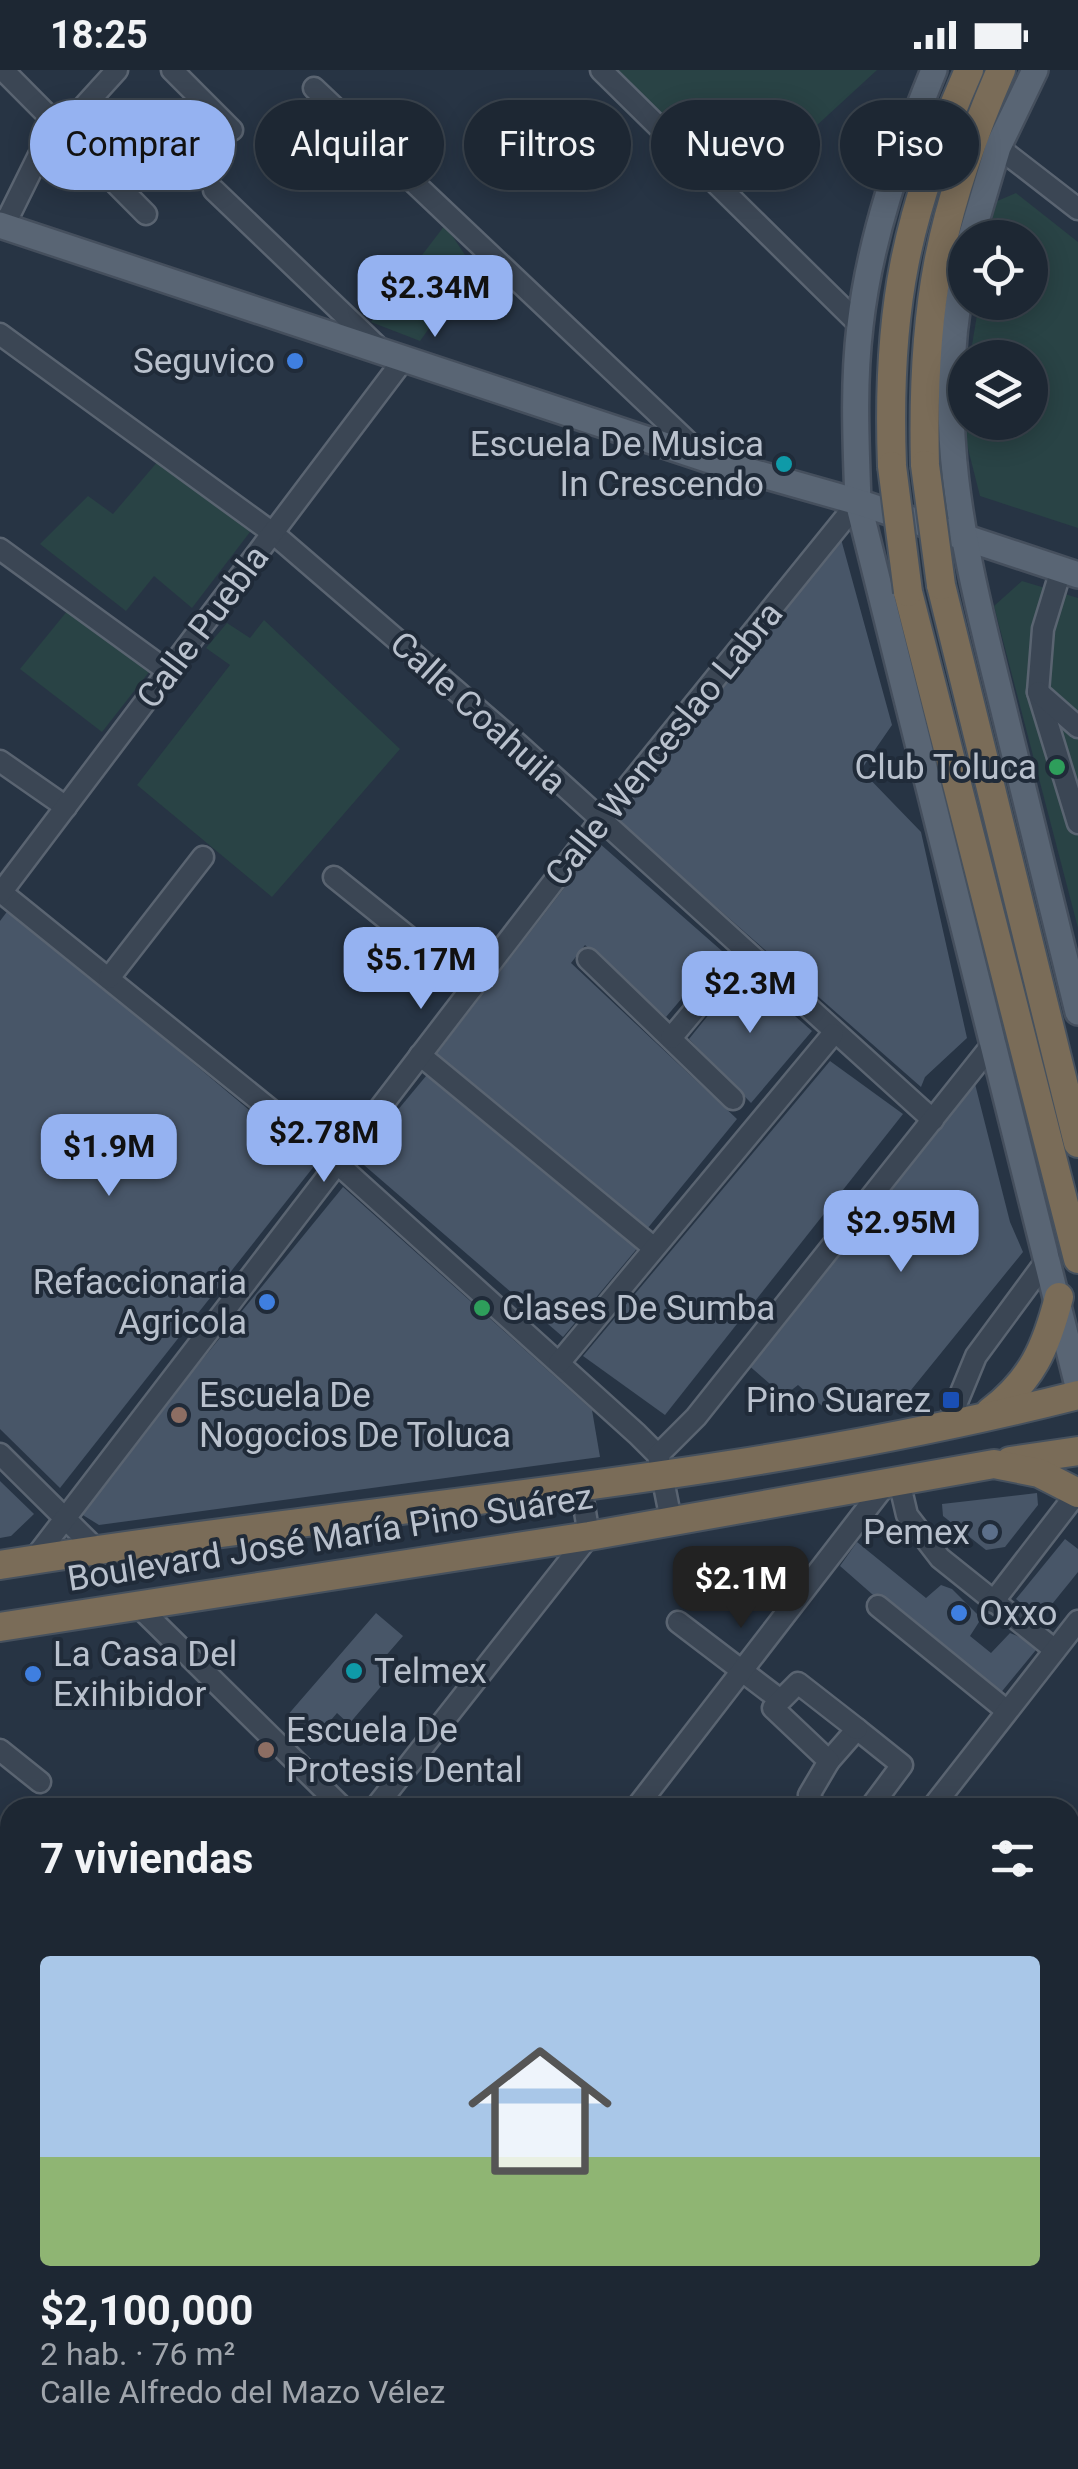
<!DOCTYPE html>
<html lang="es">
<head>
<meta charset="utf-8">
<style>
	body { margin:0; font-family:Roboto,sans-serif; background:#252f3b; color:#f1f3f6; height:100vh; display:flex; flex-direction:column; font-size:38px; white-space:nowrap }
	* { box-sizing:border-box; margin:0 }
	p { font-size:32px; color:#a0a5ac }
	.icon { flex:none; width:55px; height:55px; fill:none; stroke:currentColor; stroke-width:2; stroke-linecap:round; stroke-linejoin:round }
	.map { position:relative; flex:1; overflow:hidden }
	.details { position:absolute; left:0px; top:1728px; width:1080px; height:672px; display:flex; flex-direction:column; background:#1d2733; border-radius:30px 30px 0 0; box-shadow:0 5px 25px #0003,0 0 0 2px #3b444e }
	.details>* { flex:none }
	.guide { position:absolute; left:30px; top:30px; width:1020px; height:90px; display:flex; gap:20px }
	.controls { position:absolute; left:948px; top:150px; display:grid; gap:20px }
	.controls a { display:grid; place-items:center; width:100px; height:100px; border-radius:50%; background:#1d2733; box-shadow:0 5px 25px #0003,0 0 0 2px #3b444e; font-size:50px }
	.price { position:absolute; translate:-50% -85px; padding:0 22px; border-radius:20px; background:#95b2f1; color:#111; font-size:32px; line-height:65px; filter:drop-shadow(0 2px 5px #0008) }
	.price::after { content:''; position:absolute; left:50%; top:60px; width:30px; height:22px; margin-left:-15px; background:inherit; clip-path:polygon(0 0,100% 0,50% 100%) }
	.price.current { background:#222; color:#fff }
	ul { padding:0; list-style:none }
	li { display:grid; align-content:center; gap:20px; height:530px; padding:0 40px }
	li span { display:grid; place-items:center; height:310px; border-radius:10px; color:#555 }
	li>.icon { margin-inline-start:auto }
	span .icon { width:180px; height:180px; fill:#fffc; stroke-width:1 }
	li b { font-size:42px }
	h2 { display:flex; justify-content:space-between; align-items:center; height:120px; padding:0 40px; font-size:42px }
	.pill { padding:0 35px; border-radius:45px; background:#1d2733; box-shadow:0 5px 25px #0003,0 0 0 2px #3b444e; font-size:35px; line-height:90px }
	.pill.current { background:#95b2f1; color:#111 }
	.status { display:flex; justify-content:space-between; align-items:center; height:70px; padding:0 50px; background:#1d2733; direction:ltr }
	.status svg { height:28px; fill:currentColor }
	.map>svg:first-child { display:block }
	.green { fill:#294345 }
	.building { fill:#485668 }
	.lines { fill:none; stroke-linecap:round; stroke-linejoin:round }
	.minor-casing { stroke:#5a6471; stroke-width:25 }
	.major-casing { stroke:#454f5d; stroke-width:30 }
	.highway-casing { stroke:#46515e; stroke-width:32 }
	.minor { stroke:#3b4654; stroke-width:20 }
	.major { stroke:#596574; stroke-width:25 }
	.highway { stroke:#7a6c58; stroke-width:28 }
	.highway-bridge-casing { stroke:#46515e; stroke-width:32; stroke-linecap:butt }
	.highway-bridge { stroke:#7a6c58; stroke-width:28 }
	.shop-dot { fill:#3f7fe0; stroke:#202b39; stroke-width:4 }
	.culture-dot { fill:#0f9aa8; stroke:#202b39; stroke-width:4 }
	.leisure-dot { fill:#2e9e5b; stroke:#202b39; stroke-width:4 }
	.transit-dot { fill:#1a4fb4; stroke:#202b39; stroke-width:4 }
	.education-dot { fill:#8d6e63; stroke:#202b39; stroke-width:4 }
	.service-dot { fill:#5c6f8a; stroke:#202b39; stroke-width:4 }
	.labels { text-anchor:middle; dominant-baseline:central; stroke-width:8; stroke-linejoin:round; paint-order:stroke }
	.poi-label { font-size:35px; fill:#b9c1cd; stroke:#202b39; text-anchor:end }
	.street-label { font-size:35px; fill:#b9c1cd; stroke:#202b39 }
</style>
</head>
<body>
<div class="status"><b>18:25</b><svg viewBox="0 0 49 12"><path d="M0 12V9h3v3zM5 12V6h3v6zM10 12V3h3v9zM15 12V0h3v12zM26 1h20v11H26zM47 4h2v5h-2z"/></svg></div>
<div class="map">
<svg width="1078" height="2399" viewBox="0 0 1078 2399">
	<rect width="100%" height="100%" fill="#273444"/>
	<g class="green">
		<polygon points="616,0 877,0 742,124"/>
		<polygon points="1016,123 1078,172 1078,458 980,426 960,347 965,315 965,352 1030,352 1030,288 970,287 979,233 1030,232 1030,168 989,167 995,132"/>
		<polygon points="445,155 473,197 420,271 371,252"/>
		<polygon points="159,390 253,458 192,538 154,506 126,541 40,474 88,426 113,444"/>
		<polygon points="1022,511 1078,528 1078,858 994,536"/>
		<polygon points="68,540 153,597 102,662 20,599"/>
		<polygon points="264,550 400,679 272,827 137,715 230,595 206,578 227,553 250,568"/>
	</g>
	<g class="building">
		<polygon points="838,458 892,655 861,700 921,762 967,968 925,1007 921,1017 615,748"/>
		<polygon points="599,773 722,881 666,947 585,875 571,893 737,1049 647,1159 434,987"/>
		<polygon points="9,839 315,1095 60,1418 0,1359 0,851"/>
		<polygon points="744,901 812,961 751,1033 689,969"/>
		<polygon points="830,991 903,1044 665,1345 583,1286"/>
		<polygon points="431,1000 640,1175 563,1267 357,1089"/>
		<polygon points="974,1010 1010,1152 1023,1182 907,1325 828,1341 798,1315 784,1326 746,1293"/>
		<polygon points="343,1117 592,1340 600,1387 99,1455 78,1442"/>
		<polygon points="0,1411 34,1444 11,1466 0,1468"/>
		<polygon points="1037,1423 1038,1435 1005,1477 986,1480 943,1446 942,1434"/>
		<polygon points="1065,1469 1078,1479 1078,1502 1040,1549 1016,1529"/>
		<polygon points="857,1472 926,1528 941,1515 952,1519 977,1544 979,1552 970,1566 991,1583 1010,1563 1040,1575 994,1631 840,1496"/>
		<polygon points="376,1543 403,1566 377,1596 389,1607 349,1654 337,1643 314,1670 286,1647"/>
		<polygon points="669,2390 721,2390 713,2399 681,2399"/>
		<polygon points="907,2390 935,2390 926,2399 917,2399"/>
		<polygon points="999,2390 1026,2390 1036,2399 991,2399"/>
	</g>
	<g class="lines">
		<defs>
			<g id="minor">
				<polyline points="3,0 146,144"/>
				<polyline points="172,0 232,60"/>
				<polyline points="601,0 860,255"/>
				<polyline points="314,18 705,388"/>
				<polyline points="998,77 1078,139"/>
				<polyline points="214,120 379,278"/>
				<polyline points="4,156 38,87 117,0"/>
				<polyline points="0,264 274,464 519,675 933,1050"/>
				<polyline points="0,479 169,602"/>
				<polyline points="1061,500 1043,559 1038,622 1078,753"/>
				<polyline points="1038,622 1078,657"/>
				<polyline points="0,691 66,737"/>
				<polyline points="334,807 472,918"/>
				<polyline points="1,822 339,1095 637,1364 658,1385 671,1450"/>
				<polyline points="0,824 404,289"/>
				<polyline points="588,889 733,1029"/>
				<polyline points="109,908 203,787"/>
				<polyline points="671,968 743,882"/>
				<polyline points="420,985 654,1178"/>
				<polyline points="559,1293 833,964"/>
				<polyline points="948,1354 976,1286 1049,1187"/>
				<polyline points="0,1384 96,1479"/>
				<polyline points="658,1385 696,1347 995,971"/>
				<polyline points="899,1411 907,1445 940,1488 1055,1580"/>
				<polyline points="34,1489 600,751 858,432"/>
				<polyline points="993,1532 1077,1423"/>
				<polyline points="878,1536 1007,1641"/>
				<polyline points="139,1537 343,1738"/>
				<polyline points="678,1552 779,1629"/>
				<polyline points="0,1680 40,1712"/>
				<polyline points="829,1691 857,1659 902,1695 870,1738"/>
				<polyline points="375,1738 589,1466 581,1417"/>
				<polyline points="636,1738 886,1414"/>
				<polyline points="816,1738 809,1725 829,1691 773,1638 798,1613 857,1659"/>
				<polyline points="932,1738 1078,1551"/>
				<polyline points="0,1841 10,1849"/>
				<polyline points="0,1956 10,1964"/>
				<polyline points="1070,2010 1078,2000"/>
				<polyline points="0,2106 10,2115"/>
				<polyline points="0,2151 10,2139"/>
				<polyline points="0,2215 10,2202"/>
				<polyline points="0,2257 10,2265"/>
				<polyline points="162,2390 173,2399"/>
				<polyline points="347,2390 358,2399"/>
				<polyline points="510,2390 516,2399"/>
				<polyline points="552,2390 564,2399"/>
				<polyline points="622,2390 633,2399"/>
				<polyline points="1064,2390 1074,2399"/>
				<polyline points="810,2394 818,2399"/>
				<polyline points="119,2399 126,2390"/>
				<polyline points="761,2399 769,2390"/>
				<polyline points="976,2399 984,2390"/>
			</g>
			<g id="major">
				<path d="M934 0C900 83 870 167 860 256 853 315 856 373 858 432L1078 1316"/>
				<polyline points="0,155 706,389 858,432 1078,505"/>
				<polyline points="971,168 998,77 1035,0"/>
				<path d="M965 194C930 359 966 486 1005 645 1029 744 1053 843 1078 942"/>
			</g>
			<g id="highway">
				<path d="M925 395C921 240 939 142 1001 0"/>
				<path d="M892 396C886 238 906 144 969 0"/>
				<polyline points="941,515 1078,1073"/>
				<polyline points="908,522 1078,1189"/>
				<path d="M990 1342C1032 1310 1046 1278 1059 1227"/>
				<polyline points="1010,1391 1078,1381"/>
				<path d="M0 1495C359 1437 725 1415 1078 1325"/>
				<polyline points="0,1557 589,1466 994,1394 1039,1403 1078,1423"/>
			</g>
		</defs>
		<use href="#minor" class="minor-casing"/>
		<use href="#major" class="major-casing"/>
		<use href="#highway" class="highway-casing"/>
		<use href="#minor" class="minor"/>
		<use href="#major" class="major"/>
		<use href="#highway" class="highway"/>
		<defs>
			<g id="highway-bridge">
				<polyline points="925,395 941,515"/>
				<polyline points="892,396 908,522"/>
			</g>
		</defs>
		<use href="#highway-bridge" class="highway-bridge-casing"/>
		<use href="#highway-bridge" class="highway-bridge"/>
	</g>
	<g class="shop-dot">
		<circle cx="295" cy="291" r="10"/>
		<circle cx="267" cy="1232" r="10"/>
		<circle cx="959" cy="1543" r="10"/>
		<circle cx="33" cy="1604" r="10"/>
	</g>
	<g class="culture-dot">
		<circle cx="784" cy="394" r="10"/>
		<circle cx="354" cy="1601" r="10"/>
	</g>
	<g class="leisure-dot">
		<circle cx="1057" cy="697" r="10"/>
		<circle cx="482" cy="1238" r="10"/>
	</g>
	<rect class="transit-dot" x="941" y="1320" width="20" height="20" rx="5"/>
	<g class="education-dot">
		<circle cx="179" cy="1345" r="10"/>
		<circle cx="266" cy="1680" r="10"/>
	</g>
	<circle class="service-dot" cx="990" cy="1462" r="10"/>
	<g class="labels">
		<g class="poi-label">
			<text x="275" y="291">Seguvico</text>
			<text x="764" y="374">Escuela De Musica<tspan x="764" dy="40">In Crescendo</tspan></text>
			<text x="1037" y="697">Club Toluca</text>
			<text x="247" y="1212">Refaccionaria<tspan x="247" dy="40">Agricola</tspan></text>
			<text x="502" y="1238" text-anchor="start">Clases De Sumba</text>
			<text x="199" y="1325" text-anchor="start">Escuela De<tspan x="199" dy="40">Nogocios De Toluca</tspan></text>
			<text x="931" y="1330">Pino Suarez</text>
			<text x="970" y="1462">Pemex</text>
			<text x="979" y="1543" text-anchor="start">Oxxo</text>
			<text x="53" y="1584" text-anchor="start">La Casa Del<tspan x="53" dy="40">Exihibidor</tspan></text>
			<text x="374" y="1601" text-anchor="start">Telmex</text>
			<text x="286" y="1660" text-anchor="start">Escuela De<tspan x="286" dy="40">Protesis Dental</tspan></text>
		</g>
		<g class="street-label">
			<text transform="translate(203 557) rotate(-53)">Calle Puebla</text>
			<text transform="translate(478 643) rotate(42)">Calle Coahuila</text>
			<text transform="translate(664 674) rotate(-51)">Calle Wenceslao Labra</text>
			<text transform="translate(330 1468) rotate(-9)">Boulevard José María Pino Suárez</text>
		</g>
	</g>
</svg>
<div class="controls">
<a><svg class="icon" aria-label="locate" viewBox="0 0 24 24"><circle cx="12" cy="12" r="6"/><path d="M12 2v4M12 18v4M2 12h4M18 12h4"/></svg></a>
<a><svg class="icon" aria-label="layers" viewBox="0 0 24 24"><path d="M12 4l9 5-9 5-9-5zM3 14l9 5 9-5"/></svg></a>
</div>
<b class="price" style="left:435px;top:270px">$2.34M</b>
<b class="price" style="left:421px;top:942px">$5.17M</b>
<b class="price" style="left:750px;top:966px">$2.3M</b>
<b class="price" style="left:324px;top:1115px">$2.78M</b>
<b class="price" style="left:109px;top:1129px">$1.9M</b>
<b class="price" style="left:901px;top:1205px">$2.95M</b>
<b class="price current" style="left:741px;top:1561px">$2.1M</b>
<div class="guide">
<a class="pill current">Comprar</a>
<a class="pill">Alquilar</a>
<a class="pill">Filtros</a>
<a class="pill">Nuevo</a>
<a class="pill">Piso</a>
</div>
<section class="details">
<h2>7 viviendas<svg class="icon" aria-label="filters" viewBox="0 0 24 24"><path d="M4 7h16M4 17h16"/><circle cx="9" cy="7" r="2"/><circle cx="15" cy="17" r="2"/></svg></h2>
<ul>
<li><span style="background:linear-gradient(#a9c7e8 65%,#8fb573 0)"><svg class="icon" aria-label="home" viewBox="0 0 24 24"><path d="M3 11l9-7 9 7M6 9v11h12V9"/></svg></span><div><b>$2,100,000</b><p>2 hab. · 76 m²</p><p>Calle Alfredo del Mazo Vélez</p></div></li>
</ul>
</section>
</div>
</body>
</html>
